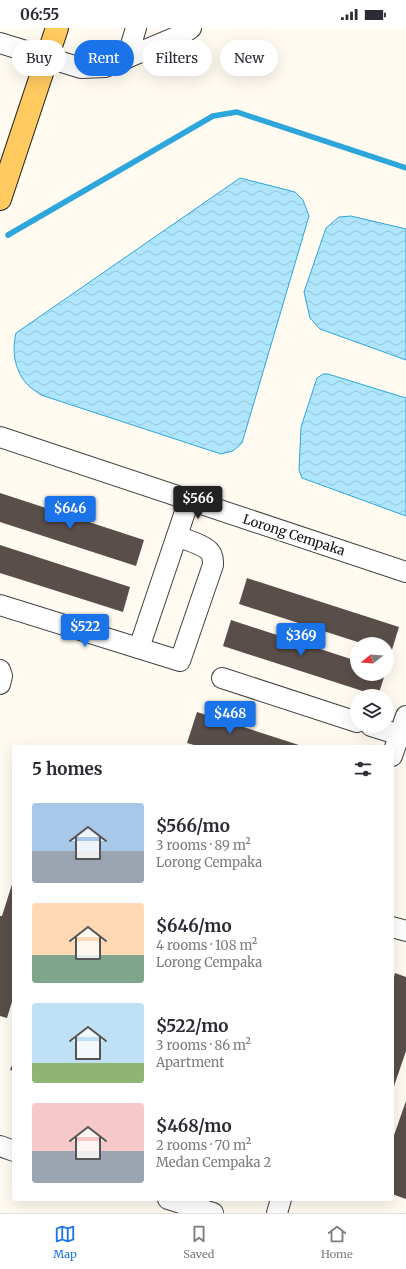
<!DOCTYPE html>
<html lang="en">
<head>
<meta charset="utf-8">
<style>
	body { margin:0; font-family:Merriweather,serif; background:#f2f2f3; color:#2b2b33; height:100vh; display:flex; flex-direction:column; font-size:15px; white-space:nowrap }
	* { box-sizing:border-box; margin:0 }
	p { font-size:13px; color:#7c7c81 }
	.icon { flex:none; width:22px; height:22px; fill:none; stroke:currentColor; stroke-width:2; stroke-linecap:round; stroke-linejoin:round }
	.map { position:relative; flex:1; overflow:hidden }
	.side { position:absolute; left:12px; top:717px; width:382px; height:456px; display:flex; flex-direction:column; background:#fff; border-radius:4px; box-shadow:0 4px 16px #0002 }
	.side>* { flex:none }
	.top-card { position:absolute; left:12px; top:12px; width:382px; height:36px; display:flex; gap:8px }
	.needle { width:26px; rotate:253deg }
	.buttons { position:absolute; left:350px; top:609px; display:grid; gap:8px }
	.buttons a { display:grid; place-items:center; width:44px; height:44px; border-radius:50%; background:#fff; box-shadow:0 4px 16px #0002; font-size:20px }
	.price { position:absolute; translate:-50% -34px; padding:0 9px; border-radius:4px; background:#1a73e8; color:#fff; font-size:13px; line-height:26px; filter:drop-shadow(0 1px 2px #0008) }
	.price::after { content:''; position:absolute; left:50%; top:24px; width:12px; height:9px; margin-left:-6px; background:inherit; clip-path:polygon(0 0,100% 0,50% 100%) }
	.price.current { background:#222; color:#fff }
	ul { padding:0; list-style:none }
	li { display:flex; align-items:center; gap:12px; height:100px; padding:0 20px }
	li span { display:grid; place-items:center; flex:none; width:112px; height:80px; border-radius:4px; color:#555 }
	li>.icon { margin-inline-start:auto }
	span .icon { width:48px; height:48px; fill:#fffc; stroke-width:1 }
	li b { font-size:17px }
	h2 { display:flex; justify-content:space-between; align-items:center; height:48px; padding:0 20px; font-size:17px }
	.pill { padding:0 14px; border-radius:18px; background:#fff; box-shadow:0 4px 16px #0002; font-size:14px; line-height:36px }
	.pill.current { background:#1a73e8; color:#fff }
	.status { display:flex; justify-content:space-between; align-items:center; height:28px; padding:0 20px; background:#fff; direction:ltr }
	.status svg { height:11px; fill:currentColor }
	.dock { display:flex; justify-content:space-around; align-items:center; height:56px; border-top:1px solid #e1e1e2; background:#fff; font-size:11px; color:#7c7c81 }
	.dock a { display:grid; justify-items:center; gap:2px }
	.dock .current { color:#1a73e8 }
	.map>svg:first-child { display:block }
	.water { fill:url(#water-waves); stroke:#2da6dc }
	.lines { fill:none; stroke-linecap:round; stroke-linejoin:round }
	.stream { stroke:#2da6dc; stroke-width:5.5 }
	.building { fill:#594e4a }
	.minor-casing { stroke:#424242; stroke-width:22 }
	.major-casing { stroke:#202020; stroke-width:24 }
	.minor { stroke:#fff; stroke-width:20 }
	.major { stroke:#ffcb61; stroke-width:22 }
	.labels { text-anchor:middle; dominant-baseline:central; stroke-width:4; stroke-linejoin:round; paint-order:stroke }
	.street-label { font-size:13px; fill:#0f0f0f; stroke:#fff }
</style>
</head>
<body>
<div class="status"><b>06:55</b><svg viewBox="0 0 49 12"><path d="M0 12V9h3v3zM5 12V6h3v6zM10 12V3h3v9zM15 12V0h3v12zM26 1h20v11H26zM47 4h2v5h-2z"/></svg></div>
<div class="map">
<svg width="406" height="1185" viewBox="0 0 406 1185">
	<defs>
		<pattern id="water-waves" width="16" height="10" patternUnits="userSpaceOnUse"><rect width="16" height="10" fill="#afe6fd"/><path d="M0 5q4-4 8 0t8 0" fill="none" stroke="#95c4d8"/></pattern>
	</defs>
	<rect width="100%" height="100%" fill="#fffbf1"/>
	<g class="water">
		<path d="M240 150 295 164 303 172 309 188 242 415 233 423 221 426 41 367C36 363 30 360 26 355 14 341 12 322 16 305Z"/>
		<polygon points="351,188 406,201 406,332 320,301 310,290 304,264 326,200 339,189"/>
		<polygon points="323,346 328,346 406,370 406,488 302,450 299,442 301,399 317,350"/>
	</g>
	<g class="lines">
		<polyline class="stream" points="8,207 213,88 237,84 406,140"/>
	</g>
	<g class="building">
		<polygon points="0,465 144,512 136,538 0,494"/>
		<polygon points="0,517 130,559 123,584 0,545"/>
		<polygon points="247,550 399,599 391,625 387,623 387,616 364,616 239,576"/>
		<polygon points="231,592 357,633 357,646 385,646 378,668 223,618"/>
		<polygon points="197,684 305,719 201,719 187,715"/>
		<polygon points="14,850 14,967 7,990 0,988 0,888 2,888"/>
		<polygon points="395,945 406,949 406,1023 392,1064 392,956"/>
		<polygon points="14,1032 14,1043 10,1042"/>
		<polygon points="406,1073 406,1171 392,1166 392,1113"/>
	</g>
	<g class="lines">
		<defs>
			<g id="minor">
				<polyline points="0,15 81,40 105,39 181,7 191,0"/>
				<polyline points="127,30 136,0"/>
				<polyline points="0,409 406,544"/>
				<path d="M0 577 180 633 213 537C213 532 213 528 210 524 205 517 186 512 177 508"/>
				<polyline points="139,620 189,472"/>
				<polyline points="0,642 2,648 0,656"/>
				<polyline points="222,650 357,694"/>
				<polyline points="371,698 400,707"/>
				<polyline points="392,728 406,688"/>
				<polyline points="392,899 406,903"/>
				<polyline points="0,1118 14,1123"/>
				<polyline points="168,1171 213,1185"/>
				<polyline points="277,1185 281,1171"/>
			</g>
			<polyline id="major" points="0,171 57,0"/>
		</defs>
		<use href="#minor" class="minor-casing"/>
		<use href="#major" class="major-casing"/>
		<use href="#minor" class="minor"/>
		<use href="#major" class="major"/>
	</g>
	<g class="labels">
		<g class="street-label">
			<text transform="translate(294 507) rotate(18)">Lorong Cempaka</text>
		</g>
	</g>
</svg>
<div class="buttons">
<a><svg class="needle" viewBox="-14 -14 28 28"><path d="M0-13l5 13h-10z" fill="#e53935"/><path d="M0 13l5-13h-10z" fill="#7c7c81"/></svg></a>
<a><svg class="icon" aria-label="layers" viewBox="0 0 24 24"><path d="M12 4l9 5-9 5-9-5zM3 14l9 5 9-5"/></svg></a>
</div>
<b class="price current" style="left:198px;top:492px">$566</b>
<b class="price" style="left:70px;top:502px">$646</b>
<b class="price" style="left:85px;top:620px">$522</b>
<b class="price" style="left:301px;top:629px">$369</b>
<b class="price" style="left:230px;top:707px">$468</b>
<div class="top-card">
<a class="pill">Buy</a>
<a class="pill current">Rent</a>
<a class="pill">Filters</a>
<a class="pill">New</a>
</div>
<section class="side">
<h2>5 homes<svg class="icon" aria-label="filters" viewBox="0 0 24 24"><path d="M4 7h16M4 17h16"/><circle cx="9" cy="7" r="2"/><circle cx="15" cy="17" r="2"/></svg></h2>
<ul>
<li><span style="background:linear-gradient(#a9c7e8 60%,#9aa5b1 0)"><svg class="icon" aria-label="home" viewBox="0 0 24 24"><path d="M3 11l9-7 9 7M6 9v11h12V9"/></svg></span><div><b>$566/mo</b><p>3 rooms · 89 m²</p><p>Lorong Cempaka</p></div></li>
<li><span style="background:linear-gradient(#ffd9b3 65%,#7fa58c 0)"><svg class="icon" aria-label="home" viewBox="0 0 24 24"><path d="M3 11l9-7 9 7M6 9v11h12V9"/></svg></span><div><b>$646/mo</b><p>4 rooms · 108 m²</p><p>Lorong Cempaka</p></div></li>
<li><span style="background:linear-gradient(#bfe0f5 75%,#8fb573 0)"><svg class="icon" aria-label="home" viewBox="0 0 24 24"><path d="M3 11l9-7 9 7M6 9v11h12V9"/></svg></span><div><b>$522/mo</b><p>3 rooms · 86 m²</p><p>Apartment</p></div></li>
<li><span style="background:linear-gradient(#f6c9c9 60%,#9aa5b1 0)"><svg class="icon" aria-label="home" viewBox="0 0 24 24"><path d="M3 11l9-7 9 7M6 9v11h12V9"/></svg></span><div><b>$468/mo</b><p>2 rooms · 70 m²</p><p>Medan Cempaka 2</p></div></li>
</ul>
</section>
</div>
<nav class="dock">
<a class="current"><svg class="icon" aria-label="map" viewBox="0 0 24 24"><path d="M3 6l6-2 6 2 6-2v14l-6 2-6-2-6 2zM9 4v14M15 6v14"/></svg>Map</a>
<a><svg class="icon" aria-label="saved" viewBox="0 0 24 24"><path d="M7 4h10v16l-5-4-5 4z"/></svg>Saved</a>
<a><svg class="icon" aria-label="home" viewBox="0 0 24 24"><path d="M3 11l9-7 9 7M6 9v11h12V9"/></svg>Home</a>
</nav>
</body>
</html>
